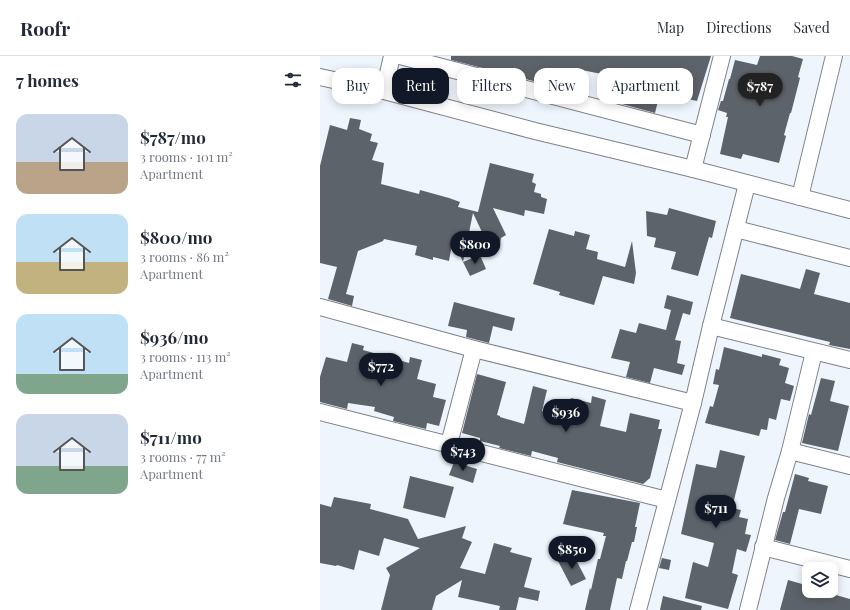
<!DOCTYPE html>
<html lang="en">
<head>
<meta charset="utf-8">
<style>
	body { margin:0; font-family:"Playfair Display",serif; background:#f6f6f7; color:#1f2937; height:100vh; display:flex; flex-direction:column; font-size:15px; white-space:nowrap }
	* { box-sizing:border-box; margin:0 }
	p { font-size:13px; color:#747a83 }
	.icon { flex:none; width:22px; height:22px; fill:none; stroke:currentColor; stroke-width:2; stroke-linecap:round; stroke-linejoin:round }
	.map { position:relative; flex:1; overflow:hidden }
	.side { display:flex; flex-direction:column; background:#fff; width:320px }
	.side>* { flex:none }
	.hud { position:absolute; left:12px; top:12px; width:380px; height:36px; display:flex; gap:8px }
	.fabs { position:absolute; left:482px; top:506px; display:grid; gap:8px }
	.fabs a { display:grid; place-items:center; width:36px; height:36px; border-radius:8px; background:#fff; box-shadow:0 2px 10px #0003; font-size:20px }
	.price { position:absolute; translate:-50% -34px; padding:0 9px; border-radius:14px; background:#111827; color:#fff; font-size:13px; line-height:26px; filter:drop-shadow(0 1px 2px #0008) }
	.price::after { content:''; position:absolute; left:50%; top:24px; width:12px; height:9px; margin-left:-6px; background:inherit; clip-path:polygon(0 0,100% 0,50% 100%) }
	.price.on { background:#222; color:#fff }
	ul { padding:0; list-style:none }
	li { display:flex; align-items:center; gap:12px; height:100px; padding:0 16px }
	li span { display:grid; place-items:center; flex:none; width:112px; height:80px; border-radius:12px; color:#555 }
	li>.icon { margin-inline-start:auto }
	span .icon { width:48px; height:48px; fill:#fffc; stroke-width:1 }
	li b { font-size:17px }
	h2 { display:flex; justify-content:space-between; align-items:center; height:48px; padding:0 16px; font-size:17px }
	.chip { padding:0 14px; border-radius:12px; background:#fff; box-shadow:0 2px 10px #0003; font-size:14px; line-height:36px }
	.chip.on { background:#111827; color:#fff }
	header { display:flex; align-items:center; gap:24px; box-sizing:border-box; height:56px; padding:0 20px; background:#fff; border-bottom:1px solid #e0e1e3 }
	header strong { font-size:19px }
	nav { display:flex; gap:22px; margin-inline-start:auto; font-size:14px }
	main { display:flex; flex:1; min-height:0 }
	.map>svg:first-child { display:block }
	.building { fill:#5d636a }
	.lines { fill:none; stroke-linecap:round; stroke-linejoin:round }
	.minor-casing { stroke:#7d838a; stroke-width:18 }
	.minor { stroke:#fff; stroke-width:16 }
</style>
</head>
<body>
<header>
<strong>Roofr</strong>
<nav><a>Map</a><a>Directions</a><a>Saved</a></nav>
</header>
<main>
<section class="side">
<h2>7 homes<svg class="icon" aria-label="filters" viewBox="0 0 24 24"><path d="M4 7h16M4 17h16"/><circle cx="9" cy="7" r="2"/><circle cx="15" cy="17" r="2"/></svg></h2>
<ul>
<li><span style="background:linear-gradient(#c9d6e8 60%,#b9a48a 0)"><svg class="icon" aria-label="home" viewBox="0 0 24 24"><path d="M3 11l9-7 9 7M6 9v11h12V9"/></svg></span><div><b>$787/mo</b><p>3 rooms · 101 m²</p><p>Apartment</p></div></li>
<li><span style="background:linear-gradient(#bfe0f5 60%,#c2b280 0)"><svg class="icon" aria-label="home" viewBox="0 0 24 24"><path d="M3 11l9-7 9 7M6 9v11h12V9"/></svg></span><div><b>$800/mo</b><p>3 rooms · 86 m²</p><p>Apartment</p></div></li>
<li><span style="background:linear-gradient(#bfe0f5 75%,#7fa58c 0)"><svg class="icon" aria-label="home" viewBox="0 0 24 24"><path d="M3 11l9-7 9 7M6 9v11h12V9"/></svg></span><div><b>$936/mo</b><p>3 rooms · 113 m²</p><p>Apartment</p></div></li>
<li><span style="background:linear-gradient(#c9d6e8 65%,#7fa58c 0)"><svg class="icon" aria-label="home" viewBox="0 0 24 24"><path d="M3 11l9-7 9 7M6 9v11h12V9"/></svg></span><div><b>$711/mo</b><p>3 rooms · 77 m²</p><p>Apartment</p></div></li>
</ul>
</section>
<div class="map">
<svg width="530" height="554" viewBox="0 0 530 554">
	<rect width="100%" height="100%" fill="#eef5fd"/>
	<g class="building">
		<polygon points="131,0 391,0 377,45 340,37 335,57 280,42 286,19 262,14 256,36 131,4"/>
		<polygon points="440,0 472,0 483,3 478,21 480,22 471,57 470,57 464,79 466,80 459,107 423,98 421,103 400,98 408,61 406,61 407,57 398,54 401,45 403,45 409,23 410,23 415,4 437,9"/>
		<polygon points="30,62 41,64 39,73 52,78 50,85 58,87 52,104 64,107 61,128 99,138 100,134 129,142 140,146 138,151 158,156 170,107 214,118 212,126 216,128 214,136 221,138 221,141 227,143 224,158 205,154 204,160 173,152 186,179 181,182 179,193 169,191 153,157 143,206 133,183 129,205 113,201 113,204 95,199 97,190 64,183 63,185 38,195 26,238 34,240 32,250 8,243 17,211 0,207 0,110 10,69 27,74"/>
		<polygon points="349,152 396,165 392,182 389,181 378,220 351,213 356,196 334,191 336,182 327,180 326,155 347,159"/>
		<polygon points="229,173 254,180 255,175 270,179 266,193 278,196 277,203 305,211 312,185 316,217 314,228 283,220 274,249 239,239 240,236 213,228"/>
		<polygon points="160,199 166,213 150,220 143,206"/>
		<polygon points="486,213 500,217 494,238 530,247 530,293 509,289 510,286 410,262 421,218 480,233"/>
		<polygon points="347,239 373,246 370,259 363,257 355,284 361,285 357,307 365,309 362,319 334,312 330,327 306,321 310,306 291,302 300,273 316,277 319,267 346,274 351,254 344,252"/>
		<polygon points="134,246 195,262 192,275 173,270 169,287 146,281 147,274 128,270"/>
		<polygon points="32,287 44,290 43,294 89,307 90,301 102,304 97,323 116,328 113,341 126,344 119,370 107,367 106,373 73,365 74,361 54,355 55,351 28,347 27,353 0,346 0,321 6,301 27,306"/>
		<polygon points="404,291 442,301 442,298 461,303 459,309 469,312 465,327 474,330 470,345 461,343 456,364 449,362 447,374 441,373 439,380 385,367 390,350 393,351 399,329 393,328 396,313 399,314"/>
		<polygon points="157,318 186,326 177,359 180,360 180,361 204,368 213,330 227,334 222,355 247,362 251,342 271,347 272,340 286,344 280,370 306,376 310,357 340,364 338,373 342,373 330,422 323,428 237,406 238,402 212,395 211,400 179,392 180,390 160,385 160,382 142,377"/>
		<polygon points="501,322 515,325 510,345 529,350 518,395 482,387 489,358 491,359"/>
		<polygon points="400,394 425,400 412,452 421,454 419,461 428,463 425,478 431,479 426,496 417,493 412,517 418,519 408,553 365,542 373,506 388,511 394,487 361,478 376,408 396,412"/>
		<polygon points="134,406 157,413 153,427 129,419"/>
		<polygon points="475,418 489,422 488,425 508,430 501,458 479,453 470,488 455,484 463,456 465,456"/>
		<polygon points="90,420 134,431 125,462 83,452"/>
		<polygon points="252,434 320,447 315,471 317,471 314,486 312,486 307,505 306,505 302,523 297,522 290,554 265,554 270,532 271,534 278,503 280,503 286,480 283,480 284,477 243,468"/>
		<polygon points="14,441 51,448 50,453 88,463 98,483 146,470 142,482 152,486 140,512 165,518 174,487 192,492 190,496 212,502 204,531 220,535 218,545 199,541 196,554 179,554 180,550 138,541 142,524 116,540 112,554 61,554 70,519 66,512 100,492 64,482 59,500 39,494 34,514 17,509 16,510 0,507 0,448 11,451"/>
		<polygon points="253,498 266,523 251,530 238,505"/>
		<polygon points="342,502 351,504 349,514 339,512"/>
		<polygon points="468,524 489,530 489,535 502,535 530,543 530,554 460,554"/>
		<polygon points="343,540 382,550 381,554 340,554"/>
	</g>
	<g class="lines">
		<defs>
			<g id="minor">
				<polyline points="80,0 382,79"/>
				<polyline points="0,21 64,35 215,75 373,113 530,154"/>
				<polyline points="64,35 72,0"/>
				<polyline points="373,113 402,0"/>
				<polyline points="480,141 514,0"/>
				<polyline points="416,173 530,202"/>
				<polyline points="0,251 154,293 373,347"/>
				<polyline points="391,270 530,304"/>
				<polyline points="0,356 347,444"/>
				<polyline points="129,388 154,293"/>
				<polyline points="470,395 494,296"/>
				<polyline points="443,491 530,513"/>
				<polyline points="318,554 373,347 391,270 427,128"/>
				<polyline points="428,554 456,442 470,395 530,410"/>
			</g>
		</defs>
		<use href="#minor" class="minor-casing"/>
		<use href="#minor" class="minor"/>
	</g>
</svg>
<div class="fabs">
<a><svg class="icon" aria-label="layers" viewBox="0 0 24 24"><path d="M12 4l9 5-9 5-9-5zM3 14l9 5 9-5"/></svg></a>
</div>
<b class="price on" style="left:440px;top:51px">$787</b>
<b class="price" style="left:155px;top:209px">$800</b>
<b class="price" style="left:61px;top:331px">$772</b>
<b class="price" style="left:246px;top:377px">$936</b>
<b class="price" style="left:143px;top:416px">$743</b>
<b class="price" style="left:396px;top:473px">$711</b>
<b class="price" style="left:252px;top:514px">$850</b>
<div class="hud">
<a class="chip">Buy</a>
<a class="chip on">Rent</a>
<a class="chip">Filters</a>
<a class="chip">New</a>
<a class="chip">Apartment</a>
</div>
</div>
</main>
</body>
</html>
